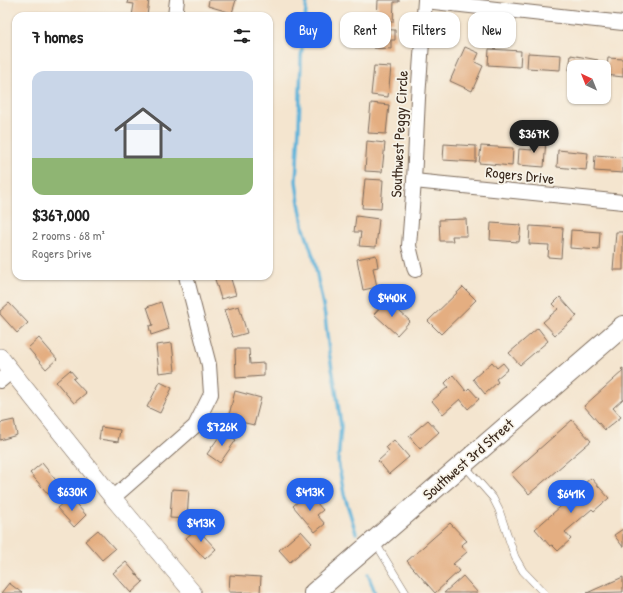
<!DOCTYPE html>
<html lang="en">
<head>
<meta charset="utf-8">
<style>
	body { margin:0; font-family:"Patrick Hand",sans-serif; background:#f6f6f6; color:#222; height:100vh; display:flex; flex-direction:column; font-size:15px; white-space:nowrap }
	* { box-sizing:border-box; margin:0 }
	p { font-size:13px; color:#767676 }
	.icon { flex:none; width:22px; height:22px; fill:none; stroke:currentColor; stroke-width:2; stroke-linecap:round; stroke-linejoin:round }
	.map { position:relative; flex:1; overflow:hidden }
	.side { position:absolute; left:12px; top:12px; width:261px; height:268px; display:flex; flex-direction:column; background:#fff; border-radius:12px; box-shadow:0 1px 3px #0004 }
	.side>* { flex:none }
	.banner { position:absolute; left:285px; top:12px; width:278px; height:36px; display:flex; gap:8px }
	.needle { width:26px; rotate:317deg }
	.controls { position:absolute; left:567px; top:60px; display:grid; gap:8px }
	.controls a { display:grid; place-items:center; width:44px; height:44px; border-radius:8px; background:#fff; box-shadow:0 1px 3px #0004; font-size:20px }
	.price { position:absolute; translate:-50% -34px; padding:0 9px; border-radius:14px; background:#2563eb; color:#fff; font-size:13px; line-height:26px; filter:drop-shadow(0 1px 2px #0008) }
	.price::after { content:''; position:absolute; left:50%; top:24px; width:12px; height:9px; margin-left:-6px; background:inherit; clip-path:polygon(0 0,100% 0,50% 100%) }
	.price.active { background:#222; color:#fff }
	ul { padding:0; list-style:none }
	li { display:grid; align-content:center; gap:8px; height:212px; padding:0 20px }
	li span { display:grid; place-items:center; height:124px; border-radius:12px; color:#555 }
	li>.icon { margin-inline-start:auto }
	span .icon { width:72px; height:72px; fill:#fffc; stroke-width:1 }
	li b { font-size:17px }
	h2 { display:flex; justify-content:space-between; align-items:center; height:48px; padding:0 20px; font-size:17px }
	.tag { padding:0 14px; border-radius:12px; background:#fff; box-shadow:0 1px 3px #0004; font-size:14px; line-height:36px }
	.tag.active { background:#2563eb; color:#fff }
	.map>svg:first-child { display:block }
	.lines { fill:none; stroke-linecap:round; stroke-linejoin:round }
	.stream { stroke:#5db2d9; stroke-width:3.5 }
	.building { fill:#e4ae81 }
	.service-casing { stroke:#7c6b5c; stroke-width:8 }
	.minor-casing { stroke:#7c6b5c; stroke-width:16 }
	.tertiary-casing { stroke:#7c6b5c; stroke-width:18 }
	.secondary-casing { stroke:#7c6b5c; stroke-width:22 }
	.service { stroke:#fff; stroke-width:7 }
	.minor { stroke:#fff; stroke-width:14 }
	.tertiary { stroke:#fff; stroke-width:17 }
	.secondary { stroke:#fff; stroke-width:20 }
	.labels { text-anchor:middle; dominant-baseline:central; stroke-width:3.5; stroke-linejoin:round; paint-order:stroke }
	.street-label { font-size:15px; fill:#3b2a1e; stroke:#f7f3e8 }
</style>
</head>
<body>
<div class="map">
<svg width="623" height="593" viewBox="0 0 623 593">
	<rect width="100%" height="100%" fill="#f7f3e8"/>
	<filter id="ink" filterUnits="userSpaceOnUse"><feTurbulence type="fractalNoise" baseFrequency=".025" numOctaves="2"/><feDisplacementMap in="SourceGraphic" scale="8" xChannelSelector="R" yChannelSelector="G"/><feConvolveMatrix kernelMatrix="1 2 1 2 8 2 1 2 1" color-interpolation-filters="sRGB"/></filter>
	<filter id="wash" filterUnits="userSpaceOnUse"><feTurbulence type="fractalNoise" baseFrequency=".012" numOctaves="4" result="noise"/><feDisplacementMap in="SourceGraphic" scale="16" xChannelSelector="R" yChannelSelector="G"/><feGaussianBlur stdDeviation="0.9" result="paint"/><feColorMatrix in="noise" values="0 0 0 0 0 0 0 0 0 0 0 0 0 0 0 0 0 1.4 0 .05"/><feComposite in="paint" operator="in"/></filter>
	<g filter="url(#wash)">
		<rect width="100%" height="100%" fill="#f4e5cf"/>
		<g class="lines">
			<g class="stream">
				<polyline points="307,0 301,58 299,127 296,181 299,203 304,229 314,259 325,316 329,352 337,396 341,426 338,461 344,494 356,533"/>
				<polyline points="368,574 375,593"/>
			</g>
		</g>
		<g id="blocks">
			<g class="building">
				<polygon points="128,0 149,0 147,16 132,16 134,4 127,3"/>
				<polygon points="209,0 236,0 232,13 208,6"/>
				<polygon points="378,0 399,0 399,2 394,2 393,22 377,21"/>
				<polygon points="376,29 395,30 395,40 391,40 391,49 374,48"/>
				<polygon points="465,47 479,53 475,62 483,66 472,91 450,81"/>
				<polygon points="489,49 521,51 520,67 488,65"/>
				<polygon points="528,53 561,55 560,70 527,68"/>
				<polygon points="571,55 598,60 597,67 574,67 574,71 569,70"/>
				<polygon points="608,58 623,59 623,77 606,75"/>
				<polygon points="374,66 391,67 388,97 371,95"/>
				<polygon points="371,103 389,105 386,134 368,133"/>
				<polygon points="533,138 546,139 544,167 518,165 519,149 532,150"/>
				<polygon points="367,141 385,143 382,172 365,171"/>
				<polygon points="444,144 476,146 476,162 443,160"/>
				<polygon points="481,146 513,148 512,166 479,163"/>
				<polygon points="558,150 588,153 586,170 557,167"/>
				<polygon points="595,155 623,157 623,173 594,171"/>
				<polygon points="365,179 383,180 381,209 362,208"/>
				<polygon points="356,216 379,219 376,247 359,246 361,232 354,232"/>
				<polygon points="466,219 467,236 452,236 453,241 440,241 439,220"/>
				<polygon points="491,223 521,225 519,242 490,240"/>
				<polygon points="530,226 563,228 561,258 548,257 549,245 529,244"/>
				<polygon points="571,230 600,232 599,250 570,248"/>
				<polygon points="616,232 623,232 623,270 613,270"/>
				<polygon points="376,255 378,267 373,268 377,287 363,290 357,259"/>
				<polygon points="214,276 230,276 236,295 221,299"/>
				<polygon points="463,287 476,300 441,334 428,321"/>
				<polygon points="560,297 577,316 555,335 543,322 558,309 553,304"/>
				<polygon points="387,300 410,321 397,335 374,314"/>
				<polygon points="161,302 169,329 151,335 149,326 153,325 147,307"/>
				<polygon points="9,303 28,323 17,333 0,314 0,311"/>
				<polygon points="239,306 247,333 233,337 224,310"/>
				<polygon points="538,328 548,341 520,365 509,353"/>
				<polygon points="39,338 57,359 46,369 28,348"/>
				<polygon points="172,343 175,371 159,373 156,345"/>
				<polygon points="235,349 249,349 250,364 264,363 264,376 236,378"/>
				<polygon points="492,362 497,368 503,363 508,369 496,379 498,382 485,394 473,379"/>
				<polygon points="623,368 623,399 613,408 621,417 605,430 584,406 623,371 621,369"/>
				<polygon points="70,370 76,377 73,379 86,393 74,403 56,382"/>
				<polygon points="453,375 466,391 469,388 479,399 468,409 460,399 443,414 432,401 448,387 445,383"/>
				<polygon points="160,382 172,388 160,413 147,407"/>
				<polygon points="235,391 261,398 254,425 228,419"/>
				<polygon points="14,420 17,435 0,440 0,423"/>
				<polygon points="428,420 439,432 420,449 409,436"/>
				<polygon points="572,420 591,441 529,494 511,474"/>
				<polygon points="101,427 120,430 118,442 99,439"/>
				<polygon points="223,431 236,440 220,463 207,454"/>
				<polygon points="394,440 409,457 389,474 378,461 389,451 386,447"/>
				<polygon points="42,463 59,484 48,494 30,473"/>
				<polygon points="591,478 609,498 594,511 592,509 565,532 571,539 558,551 552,545 550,546 535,529 576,493 575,491"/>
				<polygon points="172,489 189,490 187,519 170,518"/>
				<polygon points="308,493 323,510 317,515 325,524 315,532 293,506"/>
				<polygon points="70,497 86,515 74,527 57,508"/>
				<polygon points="450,523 467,541 461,545 467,552 453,564 459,571 435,593 407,561"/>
				<polygon points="200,526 206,533 203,535 216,549 205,559 186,538"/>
				<polygon points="623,529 623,547 614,535"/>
				<polygon points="98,530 115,549 102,560 85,541"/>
				<polygon points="301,531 312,543 290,562 279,550"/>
				<polygon points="126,562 143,582 131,593 113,573"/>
				<polygon points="230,575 261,577 260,593 229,592"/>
				<polygon points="463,576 478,593 444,593"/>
				<polygon points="623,577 623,592 587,593"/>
				<polygon points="9,583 22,593 1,593"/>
			</g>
		</g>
	</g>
	<g filter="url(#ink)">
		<use href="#blocks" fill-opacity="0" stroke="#7c6b5c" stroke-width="1"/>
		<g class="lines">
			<defs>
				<g id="service">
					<polyline points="464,465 493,498 499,510 515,557 523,571 544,593"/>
					<polyline points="375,542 406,593"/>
				</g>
				<g id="minor">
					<polyline points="425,1 623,23"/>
					<polyline points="175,16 177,0"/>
					<polyline points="414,181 623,202"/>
					<polyline points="415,270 409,246 414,181 418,98 425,0"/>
					<polyline points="0,381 12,371"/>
					<polyline points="113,498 195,426 211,394 209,365 186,276"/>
				</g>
				<polyline id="tertiary" points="0,357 113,498 193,593"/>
				<polyline id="secondary" points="314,593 623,326"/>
			</defs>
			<use href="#service" class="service-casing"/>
			<use href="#minor" class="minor-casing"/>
			<use href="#tertiary" class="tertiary-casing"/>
			<use href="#secondary" class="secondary-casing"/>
			<use href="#service" class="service"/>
			<use href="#minor" class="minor"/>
			<use href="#tertiary" class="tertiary"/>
			<use href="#secondary" class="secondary"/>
		</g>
	</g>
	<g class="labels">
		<g class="street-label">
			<text transform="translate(399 134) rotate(-87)">Southwest Peggy Circle</text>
			<text transform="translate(520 175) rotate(6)">Rogers Drive</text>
			<text transform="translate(468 459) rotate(-41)">Southwest 3rd Street</text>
		</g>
	</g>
</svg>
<div class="controls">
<a><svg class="needle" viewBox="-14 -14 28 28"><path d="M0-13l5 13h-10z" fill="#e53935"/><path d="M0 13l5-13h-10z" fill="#767676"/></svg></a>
</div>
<b class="price active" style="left:534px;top:154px">$367K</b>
<b class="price" style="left:392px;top:318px">$440K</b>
<b class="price" style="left:222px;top:447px">$726K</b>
<b class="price" style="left:72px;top:512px">$630K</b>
<b class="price" style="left:310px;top:512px">$413K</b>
<b class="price" style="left:571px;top:514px">$641K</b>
<b class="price" style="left:201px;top:543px">$413K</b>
<div class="banner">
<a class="tag active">Buy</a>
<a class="tag">Rent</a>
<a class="tag">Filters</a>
<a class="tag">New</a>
</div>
<section class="side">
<h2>7 homes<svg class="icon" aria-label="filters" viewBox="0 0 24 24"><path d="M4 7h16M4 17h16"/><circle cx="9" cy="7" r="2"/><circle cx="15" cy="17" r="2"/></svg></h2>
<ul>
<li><span style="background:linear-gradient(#c9d6e8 70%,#8fb573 0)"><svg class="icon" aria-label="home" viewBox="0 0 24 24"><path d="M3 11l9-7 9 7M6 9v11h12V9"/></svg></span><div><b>$367,000</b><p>2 rooms · 68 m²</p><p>Rogers Drive</p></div></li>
</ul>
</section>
</div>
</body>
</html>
